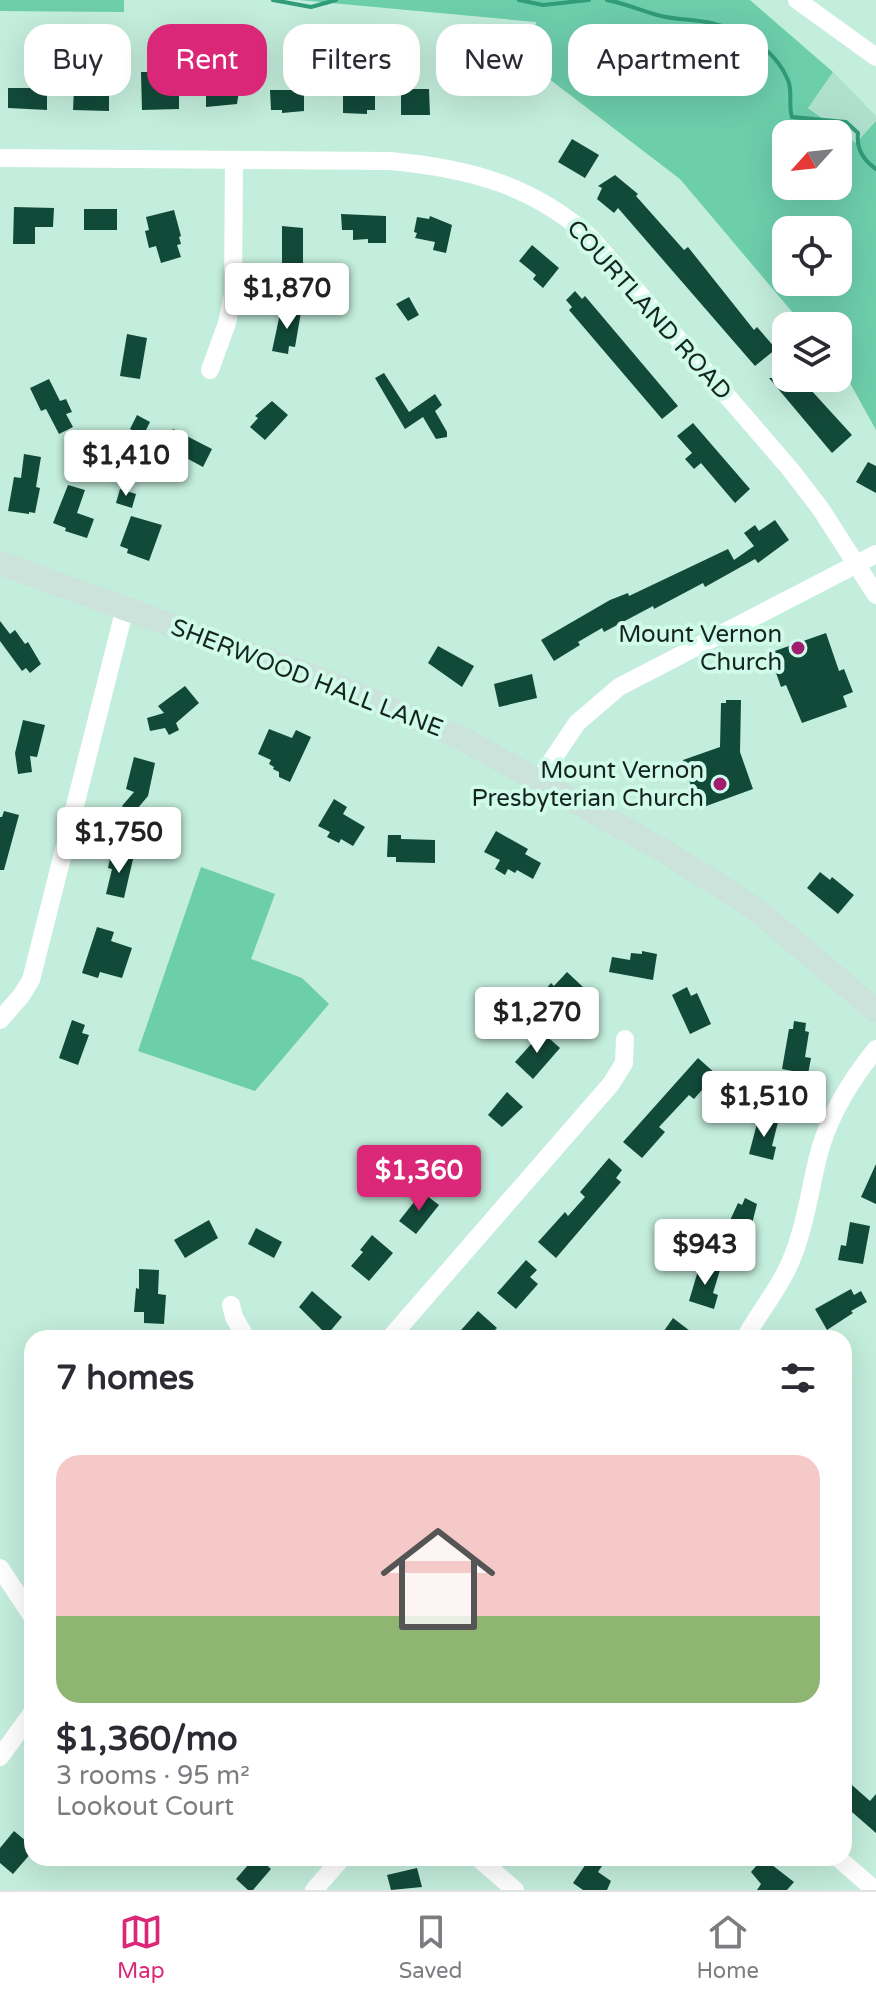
<!DOCTYPE html>
<html lang="en">
<head>
<meta charset="utf-8">
<style>
	body { margin:0; font-family:"Varela Round",sans-serif; background:#f7f7f7; color:#2b2b33; height:100vh; display:flex; flex-direction:column; font-size:30px; white-space:nowrap }
	* { box-sizing:border-box; margin:0 }
	p { font-size:26px; color:#7c7c81 }
	.icon { flex:none; width:44px; height:44px; fill:none; stroke:currentColor; stroke-width:2; stroke-linecap:round; stroke-linejoin:round }
	.map { position:relative; flex:1; overflow:hidden }
	.details { position:absolute; left:24px; top:1330px; width:828px; height:536px; display:flex; flex-direction:column; background:#fff; border-radius:24px; box-shadow:0 8px 32px #0002 }
	.details>* { flex:none }
	.guide { position:absolute; left:24px; top:24px; width:828px; height:72px; display:flex; gap:16px }
	.needle { width:52px; rotate:243deg }
	.buttons { position:absolute; left:772px; top:120px; display:grid; gap:16px }
	.buttons a { display:grid; place-items:center; width:80px; height:80px; border-radius:16px; background:#fff; box-shadow:0 8px 32px #0002; font-size:40px }
	.price { position:absolute; translate:-50% -68px; padding:0 18px; border-radius:8px; background:#fff; color:#222; font-size:26px; line-height:52px; filter:drop-shadow(0 2px 4px #0008) }
	.price::after { content:''; position:absolute; left:50%; top:48px; width:24px; height:18px; margin-left:-12px; background:inherit; clip-path:polygon(0 0,100% 0,50% 100%) }
	.price.active { background:#db2777; color:#fff }
	ul { padding:0; list-style:none }
	li { display:grid; align-content:center; gap:16px; height:424px; padding:0 32px }
	li span { display:grid; place-items:center; height:248px; border-radius:24px; color:#555 }
	li>.icon { margin-inline-start:auto }
	span .icon { width:144px; height:144px; fill:#fffc; stroke-width:1 }
	li b { font-size:34px }
	h2 { display:flex; justify-content:space-between; align-items:center; height:96px; padding:0 32px; font-size:34px }
	.tag { padding:0 28px; border-radius:24px; background:#fff; box-shadow:0 8px 32px #0002; font-size:28px; line-height:72px }
	.tag.active { background:#db2777; color:#fff }
	.menu { display:flex; justify-content:space-around; align-items:center; height:112px; border-top:2px solid #e1e1e2; background:#fff; font-size:22px; color:#7c7c81 }
	.menu a { display:grid; justify-items:center; gap:4px }
	.menu .active { color:#db2777 }
	.map>svg:first-child { display:block }
	.built { fill:#afe0cd }
	.green { fill:#6dceac; fill-rule:evenodd }
	.lines { fill:none; stroke-linecap:round; stroke-linejoin:round }
	.stream { stroke:#319b7a; stroke-width:4 }
	.building { fill:#124a39 }
	.street { stroke:#fff; stroke-width:18 }
	.secondary { stroke:#cbe3da; stroke-width:24 }
	.poi-dot { fill:#a11e6f; stroke:#d0fae9; stroke-width:3 }
	.labels { text-anchor:middle; dominant-baseline:central; stroke-width:8; stroke-linejoin:round; paint-order:stroke }
	.street-label { font-size:24px; fill:#14241e; stroke:#d0fae9 }
	.poi-label { font-size:24px; fill:#14241e; stroke:#d0fae9; text-anchor:end }
</style>
</head>
<body>
<div class="map">
<svg width="876" height="1890" viewBox="0 0 876 1890">
	<rect width="100%" height="100%" fill="#c3eddc"/>
	<polygon class="built" points="833,72 876,116 876,121 856,143 808,107"/>
	<g class="green">
		<polygon points="0,0 124,0 124,12 0,11"/>
		<path d="M299 0H750L833 72 808 108 856 143 876 121V430L850 383 838 368V326H804L680 179 527 62 536 22ZM838 134V186H786V134ZM838 230V282H786V230Z"/>
		<polygon points="201,867 275,894 251,959 302,978 329,1004 255,1091 138,1051"/>
	</g>
	<g class="lines">
		<g class="stream">
			<polyline points="273,0 311,7 336,0"/>
			<polyline points="519,0 543,5 589,0"/>
			<path d="M607 0C625 3 643 12 661 16 677 20 694 19 711 23 743 30 775 49 788 80 793 92 788 106 792 117L846 122 858 133C856 149 863 160 876 169"/>
		</g>
	</g>
	<g class="building">
		<polygon points="141,72 163,72 163,92 179,92 179,109 142,110"/>
		<polygon points="8,88 40,88 40,93 47,93 47,110 8,108"/>
		<polygon points="74,89 109,90 109,111 73,110"/>
		<polygon points="401,89 429,89 430,115 401,115"/>
		<polygon points="206,90 239,91 237,104 206,107"/>
		<polygon points="270,90 304,90 304,111 282,113 282,110 271,110"/>
		<polygon points="343,93 375,93 375,110 367,110 367,114 343,113"/>
		<polygon points="572,139 599,155 585,178 558,162"/>
		<polygon points="615,175 638,194 636,196 684,250 688,247 754,330 757,327 776,349 755,366 618,208 614,213 597,199 602,188 598,186"/>
		<polygon points="14,207 54,208 53,227 35,227 35,244 13,244"/>
		<rect x="84" y="209" width="33" height="21"/>
		<polygon points="174,210 181,236 179,237 181,244 177,245 181,257 161,263 156,246 149,248 145,231 149,230 146,217"/>
		<polygon points="341,214 386,216 386,243 368,243 368,239 353,240 353,230 342,230"/>
		<polygon points="430,216 452,225 446,253 433,250 435,242 415,238 417,233 414,232 417,217 429,219"/>
		<polygon points="282,226 303,228 303,266 282,266"/>
		<polygon points="532,245 559,268 543,288 533,279 536,275 519,261"/>
		<polygon points="575,291 582,299 585,296 678,406 662,419 569,310 572,307 566,300"/>
		<polygon points="409,297 419,315 408,321 396,304"/>
		<polygon points="281,309 301,312 295,347 289,346 288,354 272,351"/>
		<polygon points="127,334 147,338 140,379 120,376"/>
		<polygon points="384,373 409,412 435,394 442,405 435,411 447,432 447,437 436,439 423,417 405,429 375,378"/>
		<polygon points="769,378 800,378 852,435 832,453"/>
		<polygon points="49,379 60,401 66,399 72,412 66,414 73,427 59,434 46,409 41,411 30,388"/>
		<polygon points="272,401 288,415 265,440 250,427 258,418 255,416"/>
		<polygon points="137,415 150,422 143,436 130,429"/>
		<polygon points="693,423 750,489 735,503 701,463 694,469 685,459 692,453 677,436"/>
		<polygon points="173,429 212,449 203,467 164,446"/>
		<polygon points="24,454 41,457 36,487 40,488 35,513 29,512 29,514 8,511 14,477 21,478"/>
		<polygon points="868,462 876,466 876,493 856,482"/>
		<polygon points="68,485 85,490 77,513 94,519 87,538 65,531 66,528 53,523"/>
		<polygon points="120,489 136,494 132,508 116,503"/>
		<polygon points="131,516 162,525 149,561 127,553 128,549 120,546"/>
		<polygon points="775,520 789,540 758,563 755,559 705,587 703,583 654,609 653,606 604,632 602,628 578,642 580,645 554,661 541,640 610,600 628,593 629,596 728,549 734,560 754,546 744,533 755,525 759,531"/>
		<polygon points="0,621 10,634 15,630 25,644 28,642 41,664 30,673 26,668 22,671 0,641"/>
		<polygon points="826,633 839,671 844,669 853,692 843,696 847,707 802,723 786,685 781,687 769,653"/>
		<polygon points="438,646 474,666 462,687 428,663"/>
		<polygon points="532,674 537,698 499,707 494,684"/>
		<polygon points="185,686 199,703 176,723 179,730 169,735 165,728 150,731 147,718 164,713 158,706"/>
		<polygon points="726,700 741,700 740,752 753,789 698,809 683,760 720,747 721,703 726,703"/>
		<polygon points="23,720 45,725 37,757 30,756 32,772 18,774 15,753"/>
		<polygon points="269,729 292,738 296,730 311,737 290,782 279,777 279,772 273,769 274,767 269,764 271,760 258,754"/>
		<polygon points="134,757 155,763 148,796 132,815 122,806 134,792 126,789"/>
		<polygon points="334,799 347,807 343,814 365,827 353,846 341,839 339,843 327,837 330,832 318,826"/>
		<polygon points="4,811 19,815 4,870 0,870 0,817 2,817"/>
		<polygon points="496,831 528,849 525,854 541,863 533,879 517,870 515,873 508,869 505,875 495,869 500,860 484,852"/>
		<polygon points="388,835 401,835 401,839 435,840 435,863 396,862 396,857 387,857"/>
		<polygon points="111,854 133,859 124,898 106,894 112,869 108,868"/>
		<polygon points="820,872 830,880 832,877 854,895 838,914 807,888"/>
		<polygon points="97,927 114,932 111,941 132,948 122,978 100,972 98,978 82,973"/>
		<polygon points="642,951 657,954 653,980 609,972 612,957 630,960 631,953 642,954"/>
		<polygon points="567,972 583,987 559,1015 539,997 551,983 554,986"/>
		<polygon points="687,987 691,996 697,993 711,1024 690,1034 672,995"/>
		<polygon points="72,1020 85,1025 82,1033 89,1035 78,1065 59,1058"/>
		<polygon points="794,1021 806,1023 805,1031 809,1032 805,1057 811,1058 808,1074 782,1069 789,1029 793,1029"/>
		<polygon points="542,1032 560,1048 533,1079 515,1062"/>
		<polygon points="698,1058 716,1074 694,1099 689,1095 659,1127 665,1132 642,1158 623,1142"/>
		<polygon points="507,1092 523,1107 502,1127 488,1115"/>
		<polygon points="759,1116 778,1122 772,1146 776,1147 773,1160 749,1154"/>
		<polygon points="463,1152 477,1163 458,1185 445,1173"/>
		<polygon points="609,1158 622,1170 616,1178 621,1182 556,1258 538,1242 565,1212 568,1216 585,1197 580,1192"/>
		<polygon points="876,1164 876,1204 861,1197"/>
		<polygon points="422,1192 439,1205 416,1234 399,1221"/>
		<polygon points="745,1198 757,1204 753,1220 740,1248 728,1243 733,1230 727,1227 738,1203 742,1205"/>
		<polygon points="209,1220 218,1238 185,1258 174,1240"/>
		<polygon points="850,1222 870,1226 863,1264 838,1260 841,1245 846,1246"/>
		<polygon points="256,1228 282,1242 274,1258 248,1244"/>
		<polygon points="372,1235 393,1253 369,1281 351,1266 363,1252 360,1250"/>
		<polygon points="526,1260 537,1270 530,1277 538,1284 516,1309 497,1293"/>
		<polygon points="700,1264 720,1270 713,1293 718,1295 714,1309 689,1301"/>
		<polygon points="139,1269 159,1270 158,1294 166,1295 164,1324 144,1323 144,1312 134,1312 136,1288 139,1289"/>
		<polygon points="851,1289 854,1295 861,1291 867,1302 851,1311 853,1313 827,1330 815,1309"/>
		<polygon points="312,1291 342,1317 327,1335 299,1307"/>
		<polygon points="478,1311 497,1328 487,1338 454,1338"/>
		<polygon points="673,1318 690,1331 685,1338 659,1338"/>
		<polygon points="844,1778 870,1801 876,1794 876,1833 844,1805"/>
		<polygon points="14,1831 32,1846 32,1852 13,1874 0,1863 0,1848"/>
		<polygon points="254,1858 259,1858 271,1869 253,1890 248,1890 236,1879"/>
		<polygon points="590,1858 602,1866 598,1872 611,1881 607,1890 583,1890 573,1883"/>
		<polygon points="763,1858 794,1882 787,1890 757,1890 761,1884 751,1872"/>
		<polygon points="417,1868 422,1887 391,1890 387,1875"/>
	</g>
	<g class="lines">
		<g class="street">
			<polyline points="797,0 876,57"/>
			<path d="M0 158 390 161C467 168 534 185 592 239L790 469 820 508 876 595"/>
			<polyline points="210,370 227,323 233,294 234,161"/>
			<polyline points="538,781 577,723 619,687 876,554"/>
			<polyline points="0,1020 21,996 31,980 125,608"/>
			<polyline points="231,1305 234,1317 246,1338"/>
			<polyline points="390,1338 611,1084 624,1063 625,1039"/>
			<path d="M745 1338C761 1309 783 1284 794 1253 806 1222 810 1189 818 1157 828 1117 850 1081 876 1049"/>
			<polyline points="0,1568 32,1616"/>
			<polyline points="0,1757 32,1713"/>
			<polyline points="478,1858 515,1890"/>
			<polyline points="838,1858 875,1890"/>
			<polyline points="314,1890 342,1858"/>
		</g>
		<polyline class="secondary" points="0,563 341,687 463,739 664,851 737,897 763,915 876,1011"/>
	</g>
	<g class="poi-dot">
		<circle cx="798" cy="648" r="8"/>
		<circle cx="720" cy="784" r="8"/>
	</g>
	<g class="labels">
		<g class="street-label">
			<text transform="translate(649 310) rotate(48)">COURTLAND ROAD</text>
			<text transform="translate(307 678) rotate(21)">SHERWOOD HALL LANE</text>
		</g>
		<g class="poi-label">
			<text x="782" y="634">Mount Vernon<tspan x="782" dy="28">Church</tspan></text>
			<text x="704" y="770">Mount Vernon<tspan x="704" dy="28">Presbyterian Church</tspan></text>
		</g>
	</g>
</svg>
<div class="buttons">
<a><svg class="needle" viewBox="-14 -14 28 28"><path d="M0-13l5 13h-10z" fill="#e53935"/><path d="M0 13l5-13h-10z" fill="#7c7c81"/></svg></a>
<a><svg class="icon" aria-label="locate" viewBox="0 0 24 24"><circle cx="12" cy="12" r="6"/><path d="M12 2v4M12 18v4M2 12h4M18 12h4"/></svg></a>
<a><svg class="icon" aria-label="layers" viewBox="0 0 24 24"><path d="M12 4l9 5-9 5-9-5zM3 14l9 5 9-5"/></svg></a>
</div>
<b class="price" style="left:287px;top:331px">$1,870</b>
<b class="price" style="left:126px;top:498px">$1,410</b>
<b class="price" style="left:119px;top:875px">$1,750</b>
<b class="price" style="left:537px;top:1055px">$1,270</b>
<b class="price" style="left:764px;top:1139px">$1,510</b>
<b class="price active" style="left:419px;top:1213px">$1,360</b>
<b class="price" style="left:705px;top:1287px">$943</b>
<div class="guide">
<a class="tag">Buy</a>
<a class="tag active">Rent</a>
<a class="tag">Filters</a>
<a class="tag">New</a>
<a class="tag">Apartment</a>
</div>
<section class="details">
<h2>7 homes<svg class="icon" aria-label="filters" viewBox="0 0 24 24"><path d="M4 7h16M4 17h16"/><circle cx="9" cy="7" r="2"/><circle cx="15" cy="17" r="2"/></svg></h2>
<ul>
<li><span style="background:linear-gradient(#f6c9c9 65%,#8fb573 0)"><svg class="icon" aria-label="home" viewBox="0 0 24 24"><path d="M3 11l9-7 9 7M6 9v11h12V9"/></svg></span><div><b>$1,360/mo</b><p>3 rooms · 95 m²</p><p>Lookout Court</p></div></li>
</ul>
</section>
</div>
<nav class="menu">
<a class="active"><svg class="icon" aria-label="map" viewBox="0 0 24 24"><path d="M3 6l6-2 6 2 6-2v14l-6 2-6-2-6 2zM9 4v14M15 6v14"/></svg>Map</a>
<a><svg class="icon" aria-label="saved" viewBox="0 0 24 24"><path d="M7 4h10v16l-5-4-5 4z"/></svg>Saved</a>
<a><svg class="icon" aria-label="home" viewBox="0 0 24 24"><path d="M3 11l9-7 9 7M6 9v11h12V9"/></svg>Home</a>
</nav>
</body>
</html>
